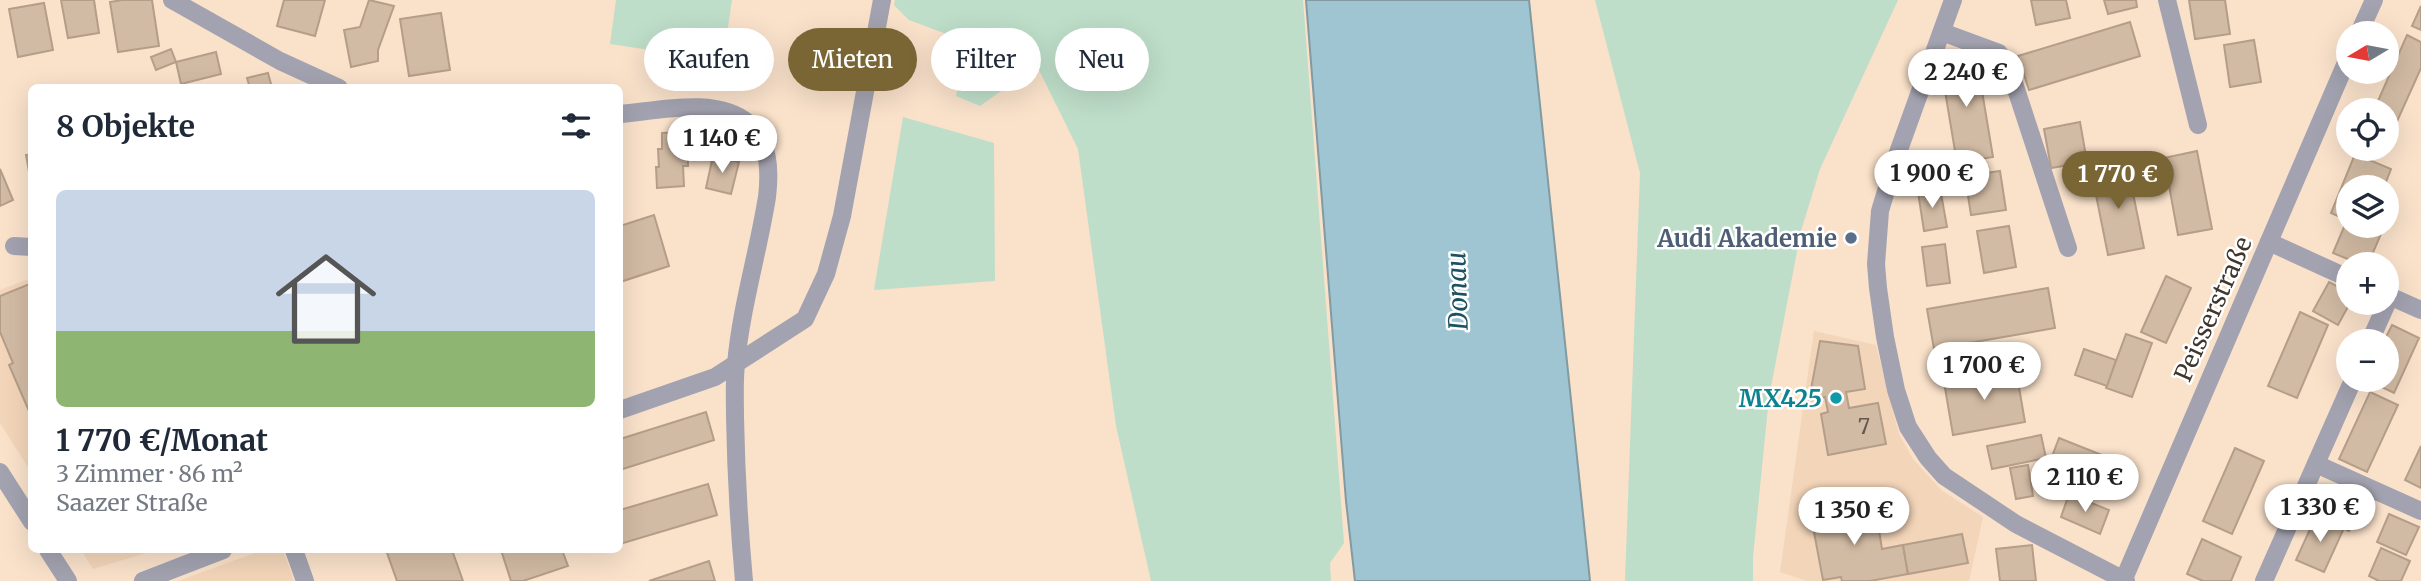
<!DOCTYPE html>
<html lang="de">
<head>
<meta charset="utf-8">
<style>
	body { margin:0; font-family:Merriweather,serif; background:#f2f2f3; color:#1f2937; height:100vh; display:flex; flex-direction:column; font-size:26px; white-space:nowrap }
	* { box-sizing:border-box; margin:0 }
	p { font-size:23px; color:#747a83 }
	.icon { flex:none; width:38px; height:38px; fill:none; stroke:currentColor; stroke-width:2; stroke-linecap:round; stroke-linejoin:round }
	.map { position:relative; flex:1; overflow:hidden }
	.sheet { position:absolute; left:28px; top:84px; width:595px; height:469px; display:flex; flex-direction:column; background:#fff; border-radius:10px; box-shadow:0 7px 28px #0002 }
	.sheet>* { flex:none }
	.hud { position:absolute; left:644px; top:28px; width:665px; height:63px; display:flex; gap:14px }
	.needle { width:46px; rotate:260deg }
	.buttons { position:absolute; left:2336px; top:21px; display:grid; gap:14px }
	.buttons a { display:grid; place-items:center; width:63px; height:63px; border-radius:50%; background:#fff; box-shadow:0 7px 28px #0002; font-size:35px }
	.price { position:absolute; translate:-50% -60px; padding:0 16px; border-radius:24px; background:#fff; color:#222; font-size:23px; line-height:46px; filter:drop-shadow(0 2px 4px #0008) }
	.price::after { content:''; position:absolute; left:50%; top:42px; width:21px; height:16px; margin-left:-10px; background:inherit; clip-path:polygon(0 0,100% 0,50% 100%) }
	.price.active { background:#7a6534; color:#fff }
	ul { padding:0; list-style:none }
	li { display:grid; align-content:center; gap:14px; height:371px; padding:0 28px }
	li span { display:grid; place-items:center; height:217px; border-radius:10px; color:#555 }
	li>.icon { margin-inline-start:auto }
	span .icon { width:126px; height:126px; fill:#fffc; stroke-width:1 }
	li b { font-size:30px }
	h2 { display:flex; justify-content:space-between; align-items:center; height:84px; padding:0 28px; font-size:30px }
	.tag { padding:0 24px; border-radius:32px; background:#fff; box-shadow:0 7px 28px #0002; font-size:24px; line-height:63px }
	.tag.active { background:#7a6534; color:#fff }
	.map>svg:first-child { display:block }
	.built { fill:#f3d5b9 }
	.green { fill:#bedec9 }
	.water { fill:#9ec5d1; stroke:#829aa0; stroke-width:2 }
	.building { fill:#d2bba4; stroke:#b59e89; stroke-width:2 }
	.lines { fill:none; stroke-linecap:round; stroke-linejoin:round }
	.minor { stroke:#a3a2b0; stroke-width:18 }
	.tertiary { stroke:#a3a2b0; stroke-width:18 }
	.service-dot { fill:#5c6f8a; stroke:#fff; stroke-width:2.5 }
	.culture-dot { fill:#0f9aa8; stroke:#fff; stroke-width:2.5 }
	.labels { text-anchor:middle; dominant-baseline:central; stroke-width:5; stroke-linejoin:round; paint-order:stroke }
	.number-label { font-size:21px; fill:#64574b }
	.service-label { font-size:24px; font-weight:bold; fill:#4e5e75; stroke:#fff; text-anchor:end }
	.street-label { font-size:24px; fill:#3f362d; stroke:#fff }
	.culture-label { font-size:24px; font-weight:bold; fill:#0d838f; stroke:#fff; text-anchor:end }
	.water-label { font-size:26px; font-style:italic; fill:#1c5160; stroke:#fff }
</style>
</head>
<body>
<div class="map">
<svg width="2421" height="581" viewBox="0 0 2421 581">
	<rect width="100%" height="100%" fill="#f9e1ca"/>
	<g class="built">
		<polygon points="31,278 31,472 0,423 0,290"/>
		<polygon points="1814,331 1876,345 1899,434 1913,459 1941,490 1983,517 1969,581 1807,581 1780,572"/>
		<polygon points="81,550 156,550 93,569"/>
		<polygon points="263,550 283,550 294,581 178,581"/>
	</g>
	<g class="green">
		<polygon points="616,0 732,0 723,61 610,44"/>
		<polygon points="895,0 1303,0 1344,543 1330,563 1331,581 1151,581 1116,426 1078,149 1037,66 980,106 956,96 965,41 909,20 894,5"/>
		<polygon points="1595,0 1898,0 1820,169 1801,231 1769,397 1753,557 1753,581 1625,581 1640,173"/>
		<polygon points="903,117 994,143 995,281 874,290"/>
	</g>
	<polygon class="water" points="1306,0 1529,0 1590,581 1355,581 1346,501"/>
	<g class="building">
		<polygon points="61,0 94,0 99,33 68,38"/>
		<polygon points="122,0 152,0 159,46 118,52 110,2"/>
		<polygon points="284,0 325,0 315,36 277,26"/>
		<polygon points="369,0 394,6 378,50 378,61 351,67 344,30 360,27"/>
		<polygon points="2031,0 2066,0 2070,18 2036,25"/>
		<polygon points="2104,0 2136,0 2137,7 2108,14"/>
		<polygon points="2189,0 2225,0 2230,34 2195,39"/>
		<polygon points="44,3 53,50 18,57 9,9"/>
		<polygon points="2421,6 2421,30 2412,26"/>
		<polygon points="441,13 450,70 409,76 400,19"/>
		<polygon points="2130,22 2140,56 2029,90 2018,56"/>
		<polygon points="2407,35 2421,42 2421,68 2390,137 2387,136 2387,110 2374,110"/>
		<polygon points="2254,40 2261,82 2230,87 2224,45"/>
		<polygon points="171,49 176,62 156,70 151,57"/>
		<polygon points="216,52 221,74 181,84 176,62"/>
		<polygon points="1976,55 1993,157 1957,163 1940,61"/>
		<polygon points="268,73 271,84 275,88 250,88 247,78"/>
		<polygon points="2080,122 2087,162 2051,168 2044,129"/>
		<polygon points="687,132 688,166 683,166 684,186 657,188 656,167 659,167 658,149 662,149 662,133"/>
		<polygon points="2197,151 2212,229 2178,235 2164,158"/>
		<polygon points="32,154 32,188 26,155"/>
		<polygon points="2355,154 2391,169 2384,187 2348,187 2348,226 2368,226 2367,228 2381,234 2368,264 2360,264 2333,253 2347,220 2331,213"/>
		<polygon points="713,156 739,162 731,194 706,188"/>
		<polygon points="2128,168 2144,248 2108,255 2092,175"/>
		<polygon points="0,169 13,200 0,206"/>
		<polygon points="2000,171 2006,210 1971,215 1965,176"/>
		<polygon points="1940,188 1947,227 1924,231 1918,192"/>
		<polygon points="654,215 669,266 620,282 620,226"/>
		<polygon points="2009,226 2016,267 1984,273 1977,231"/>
		<polygon points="1945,244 1950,283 1927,286 1922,247"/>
		<polygon points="2166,276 2191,288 2166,343 2141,332"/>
		<polygon points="2329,282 2348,292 2350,303 2338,325 2313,311"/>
		<polygon points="32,283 32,418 9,365 13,363 0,332 0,296"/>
		<polygon points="2048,288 2055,328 1934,349 1927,309"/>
		<polygon points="2300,312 2328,325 2297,398 2268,386"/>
		<polygon points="2392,325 2419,338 2394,393 2367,380 2387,380 2387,341 2384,341"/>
		<polygon points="2126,334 2152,343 2132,397 2106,388"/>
		<polygon points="1820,341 1858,346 1865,389 1846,392 1849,408 1878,403 1886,444 1828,455 1821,414 1828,412 1825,397 1809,400"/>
		<polygon points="2084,349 2116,360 2107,386 2075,375"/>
		<polygon points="2016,370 2025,422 1953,435 1944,382"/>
		<polygon points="2370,392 2398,405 2367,472 2339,459"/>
		<polygon points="706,412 714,440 620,470 620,439"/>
		<polygon points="2041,435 2046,458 1992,469 1987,446"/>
		<polygon points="2059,438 2127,465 2116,489 2050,462"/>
		<polygon points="2421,446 2421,488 2405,480"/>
		<polygon points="2235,448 2264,461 2232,534 2203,521"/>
		<polygon points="2028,465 2033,496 2016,499 2010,468"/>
		<polygon points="708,484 717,515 620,544 620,510"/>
		<polygon points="2332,490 2361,503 2349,531 2320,518"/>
		<polygon points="2069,494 2109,510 2100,534 2061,517"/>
		<polygon points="1837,506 1838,511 1860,507 1861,515 1876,512 1882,549 1903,545 1908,574 1870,581 1842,581 1841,577 1823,580 1810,511"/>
		<polygon points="2389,514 2419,527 2406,555 2377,542"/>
		<polygon points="2316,516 2344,528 2324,572 2296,560"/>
		<polygon points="1962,534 1968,563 1908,574 1903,545"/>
		<polygon points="2202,539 2241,557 2231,581 2203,581 2187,574"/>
		<polygon points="2032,545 2036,581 2000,581 1996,549"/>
		<polygon points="2381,548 2410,561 2401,581 2379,581 2369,576"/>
		<polygon points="386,550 452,550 463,581 397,581"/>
		<polygon points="501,550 562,550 568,566 523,581 511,581"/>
		<polygon points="709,561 715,581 649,581"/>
	</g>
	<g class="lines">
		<g class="minor">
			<polyline points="172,0 280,61 339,88"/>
			<polyline points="1953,0 1896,158 1880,211 1876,264 1878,288 1885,337 1896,390 1908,427 1928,458 1944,476 2016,524 2126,581"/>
			<polyline points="2167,0 2198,125"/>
			<polyline points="1942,32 1999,53 2012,77 2068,248"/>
			<path d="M620 114C658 111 716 96 748 123 770 141 770 172 767 197 758 253 741 308 736 364 734 381 735 399 735 417 736 472 739 526 744 581"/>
			<polyline points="2269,242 2348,278"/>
			<polyline points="14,246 32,247"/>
			<polyline points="2387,295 2421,310"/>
			<polyline points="2370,341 2387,303"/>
			<polyline points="620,410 715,377 805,319 826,274 842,216 882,0"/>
			<polyline points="2316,464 2421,511"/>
			<polyline points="294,550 305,581"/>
			<polyline points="143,581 223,550"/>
			<polyline points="2264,581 2353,380"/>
		</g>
		<g class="tertiary">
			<polyline points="2359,33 2374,0"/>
			<polyline points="0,472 32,522"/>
			<polyline points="48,550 68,581"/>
			<polyline points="2123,581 2348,58"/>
		</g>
	</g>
	<circle class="service-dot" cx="1851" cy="238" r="7"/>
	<circle class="culture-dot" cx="1836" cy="398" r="7"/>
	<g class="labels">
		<g class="number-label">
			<text x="1864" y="426">7</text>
		</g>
		<g class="service-label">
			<text x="1837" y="238">Audi Akademie</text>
		</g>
		<g class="street-label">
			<text transform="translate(2213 309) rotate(-66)">Peisserstraße</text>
		</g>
		<g class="culture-label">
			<text x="1822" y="398">MX425</text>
		</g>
		<g class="water-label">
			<text transform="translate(1457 291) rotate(-92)">Donau</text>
		</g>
	</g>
</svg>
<div class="buttons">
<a><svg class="needle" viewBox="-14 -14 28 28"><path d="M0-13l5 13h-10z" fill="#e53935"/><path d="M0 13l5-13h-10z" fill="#747a83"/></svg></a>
<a><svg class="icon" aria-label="locate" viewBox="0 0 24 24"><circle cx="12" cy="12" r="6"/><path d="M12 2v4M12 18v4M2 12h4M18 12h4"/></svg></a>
<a><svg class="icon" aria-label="layers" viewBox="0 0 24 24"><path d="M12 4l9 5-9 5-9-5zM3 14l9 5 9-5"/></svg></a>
<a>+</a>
<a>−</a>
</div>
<b class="price" style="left:1966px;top:109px">2 240 €</b>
<b class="price" style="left:722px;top:175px">1 140 €</b>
<b class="price" style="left:1932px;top:210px">1 900 €</b>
<b class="price active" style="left:2118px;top:211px">1 770 €</b>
<b class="price" style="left:1984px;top:402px">1 700 €</b>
<b class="price" style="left:2085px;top:514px">2 110 €</b>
<b class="price" style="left:2320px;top:544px">1 330 €</b>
<b class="price" style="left:1854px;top:547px">1 350 €</b>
<div class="hud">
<a class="tag">Kaufen</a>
<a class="tag active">Mieten</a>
<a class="tag">Filter</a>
<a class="tag">Neu</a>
</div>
<section class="sheet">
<h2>8 Objekte<svg class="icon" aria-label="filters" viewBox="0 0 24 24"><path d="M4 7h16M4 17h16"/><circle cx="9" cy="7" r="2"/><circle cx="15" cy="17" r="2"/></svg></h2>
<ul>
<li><span style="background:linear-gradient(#c9d6e8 65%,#8fb573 0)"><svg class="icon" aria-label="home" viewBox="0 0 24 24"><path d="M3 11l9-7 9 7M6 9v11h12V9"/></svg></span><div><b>1 770 €/Monat</b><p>3 Zimmer · 86 m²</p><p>Saazer Straße</p></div></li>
</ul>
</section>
</div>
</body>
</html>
